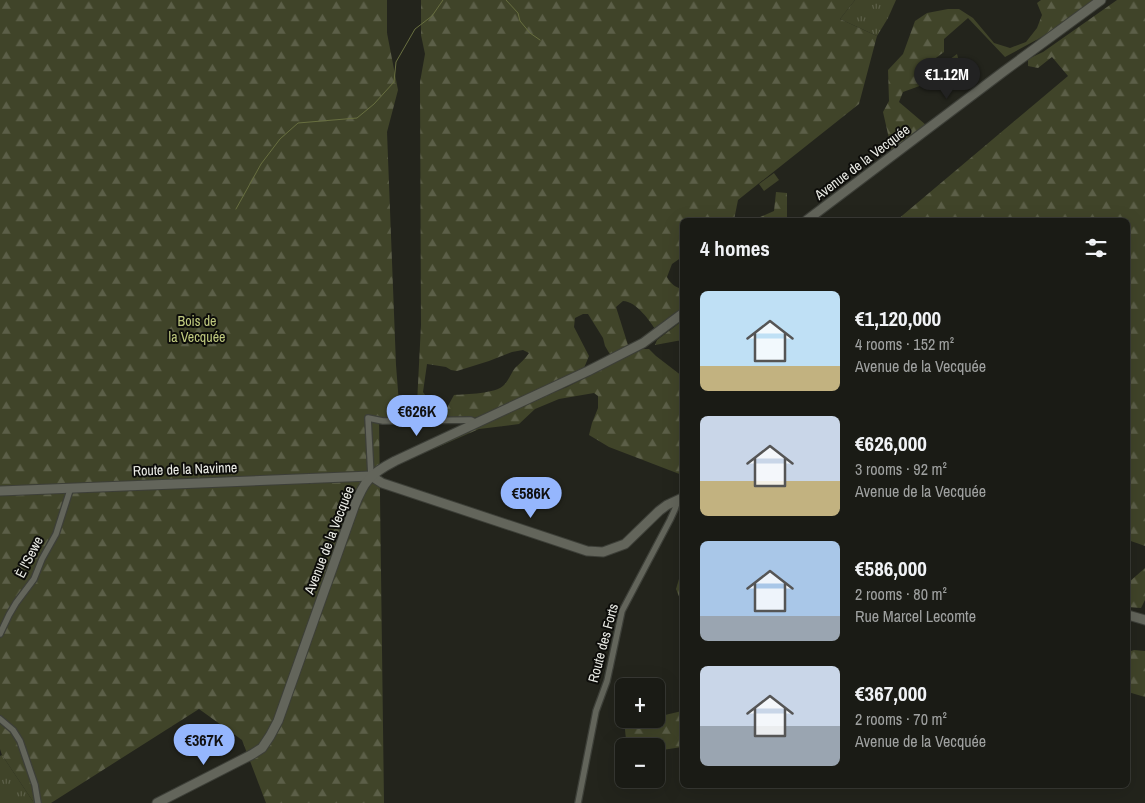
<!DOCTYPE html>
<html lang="en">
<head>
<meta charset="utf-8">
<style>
	body { margin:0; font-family:"Archivo Narrow",sans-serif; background:#23241e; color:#f1f3f6; height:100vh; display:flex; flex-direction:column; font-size:19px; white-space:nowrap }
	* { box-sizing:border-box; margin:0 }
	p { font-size:16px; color:#9fa1a0 }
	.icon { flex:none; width:28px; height:28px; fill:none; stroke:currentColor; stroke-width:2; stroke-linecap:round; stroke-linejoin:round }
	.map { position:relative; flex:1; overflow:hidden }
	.details { position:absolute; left:680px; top:218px; width:450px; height:570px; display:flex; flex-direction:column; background:#1a1b15; border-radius:8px; box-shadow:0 5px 20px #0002,0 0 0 1px #383934 }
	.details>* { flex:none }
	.tools { position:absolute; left:615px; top:678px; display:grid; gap:10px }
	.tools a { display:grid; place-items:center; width:50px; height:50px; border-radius:8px; background:#1a1b15; box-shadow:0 5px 20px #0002,0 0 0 1px #383934; font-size:25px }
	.price { position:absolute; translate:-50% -42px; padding:0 11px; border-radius:18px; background:#95b6fd; color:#111; font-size:16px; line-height:32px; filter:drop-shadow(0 1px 2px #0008) }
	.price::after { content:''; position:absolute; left:50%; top:30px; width:15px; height:11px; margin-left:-8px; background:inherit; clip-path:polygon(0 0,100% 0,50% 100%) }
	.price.selected { background:#222; color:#fff }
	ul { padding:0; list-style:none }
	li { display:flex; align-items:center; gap:15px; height:125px; padding:0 20px }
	li span { display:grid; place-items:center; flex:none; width:140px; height:100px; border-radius:8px; color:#555 }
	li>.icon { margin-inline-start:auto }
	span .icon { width:60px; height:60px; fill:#fffc; stroke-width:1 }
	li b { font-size:21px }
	h2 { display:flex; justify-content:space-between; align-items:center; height:60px; padding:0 20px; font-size:21px }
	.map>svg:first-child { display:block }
	.grass { fill:url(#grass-tufts) }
	.forest { fill:url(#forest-firs) }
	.pitch { fill:#404429 }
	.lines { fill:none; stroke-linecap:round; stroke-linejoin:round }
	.stream { stroke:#686f40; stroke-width:1 }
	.street-casing { stroke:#3d3f38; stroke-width:8 }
	.secondary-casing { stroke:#3d3f38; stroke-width:11 }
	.street { stroke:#63655b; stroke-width:5.5 }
	.secondary { stroke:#63655b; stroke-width:9 }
	.labels { text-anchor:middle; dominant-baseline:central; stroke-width:4; stroke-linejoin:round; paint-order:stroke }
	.street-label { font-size:14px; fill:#ebece6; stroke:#0d0d0a }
	.park-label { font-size:14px; fill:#c0ca7f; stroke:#0d0d0a }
</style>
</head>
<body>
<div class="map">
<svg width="1145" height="803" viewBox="0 0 1145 803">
	<defs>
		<pattern id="grass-tufts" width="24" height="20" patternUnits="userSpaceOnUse" patternTransform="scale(1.25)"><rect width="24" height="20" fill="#404429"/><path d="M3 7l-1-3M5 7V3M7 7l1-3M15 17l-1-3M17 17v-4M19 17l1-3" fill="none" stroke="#5c5f48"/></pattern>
		<pattern id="forest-firs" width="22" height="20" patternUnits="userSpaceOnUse" patternTransform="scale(1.25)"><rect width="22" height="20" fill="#404429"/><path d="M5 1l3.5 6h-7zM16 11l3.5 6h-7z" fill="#5c5f48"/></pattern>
	</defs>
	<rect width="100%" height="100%" fill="#23241c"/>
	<g class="grass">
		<polygon points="855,0 896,0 888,18 877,36 840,19"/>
		<polygon points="2,755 34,803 0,803 0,756"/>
	</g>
	<g class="forest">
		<polygon points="0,0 387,0 387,33 398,90 387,132 396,365 400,417 379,418 384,803 266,803 242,740 199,709 51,803 34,803 2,755 0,749"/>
		<path d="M421 0H855L840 19 877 36 859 104 738 200 734 220H682V257L672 264 667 277C671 284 675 287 682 289V312L657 332C650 321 636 301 623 301L616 307 628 345 611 356 605 346 603 338 588 314H583L575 318 574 327 589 356 584 368 567 378 478 417C466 420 453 421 443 415L454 395C466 394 496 394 504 385 509 380 511 373 515 368 520 363 525 359 529 353L523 350 512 352 489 361 457 371 451 370 446 367 427 364 423 392 436 411 437 420 416 423 421 325 420 82 425 54 421 35Z"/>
		<polygon points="1041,0 1097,0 1062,26 1005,57 968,18 944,39 944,52 933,60 938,68 957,54 965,84 951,66 939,70 936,80 903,92 899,102 926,125 892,152 883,112 889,101 888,70 903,54 915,21 927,13 948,9 959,9 973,18 994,43 1010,48 1026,42 1037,28 1042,15 1037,3"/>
		<polygon points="1117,0 1145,0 1145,546 1128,540 1128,319 1130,310 1128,305 1128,220 897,220 1068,76 1052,57 1038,68 1028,66 1028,59 1043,52"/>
		<polygon points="776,192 787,193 787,219 800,217 796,220 753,220 774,211"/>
		<polygon points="682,321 682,340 655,345 657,340"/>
		<polygon points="642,349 649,349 656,356 682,376 682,475 609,447 589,435 592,423 598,408 598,396 594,393 559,399 535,409 519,424 479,429 429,451 517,407 567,387"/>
		<polygon points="1145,568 1145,600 1141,608 1128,607 1128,582 1129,582"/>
		<polygon points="682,569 682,604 676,589"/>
		<polygon points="1134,650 1145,651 1145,697 1128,692 1128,652"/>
		<polygon points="682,711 682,747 656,751 656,746 637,746 626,740 624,719 656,719 656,712 665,715"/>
	</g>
	<polygon class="pitch" points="774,173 779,180 764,191 759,184"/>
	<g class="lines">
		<g class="stream">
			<polyline points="506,0 518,13 520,21 530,33 540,40"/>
			<polyline points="236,209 261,164 280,139 298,123 357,118 374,104 394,82 396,62 415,29 432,16 443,0"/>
		</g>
		<defs>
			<g id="street">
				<polyline points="371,476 368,418 383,421 471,420 477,423"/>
				<polyline points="0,634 9,615 16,603 34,579 42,559 56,534 71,487"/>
				<polyline points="0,719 13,730 20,741 35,785 38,803"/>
				<polyline points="578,803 596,711 607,681 622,611 670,520 675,509 678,500"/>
			</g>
			<g id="secondary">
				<polyline points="807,220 1003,72 1101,0"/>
				<polyline points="371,476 382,483 587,551 603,552 625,544 659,511 667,505 682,498"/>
				<polyline points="0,491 371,476"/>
				<polyline points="1128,615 1145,620"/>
				<path d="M157 803 251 755 262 748 270 736 278 721 354 507C364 481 370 474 395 461L588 371 643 343 682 314"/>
			</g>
		</defs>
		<use href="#street" class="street-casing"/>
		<use href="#secondary" class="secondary-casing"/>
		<use href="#street" class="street"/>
		<use href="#secondary" class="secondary"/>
	</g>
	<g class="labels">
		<g class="street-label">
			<text transform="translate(862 162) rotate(-37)">Avenue de la Vecquée</text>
			<text transform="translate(185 469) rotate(-2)">Route de la Navinne</text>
			<text transform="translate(329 540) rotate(-69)">Avenue de la Vecquée</text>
			<text transform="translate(29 557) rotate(-63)">È l'Sewe</text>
			<text transform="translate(603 643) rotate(-75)">Route des Forts</text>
		</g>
		<g class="park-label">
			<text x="197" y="321">Bois de<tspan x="197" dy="16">la Vecquée</tspan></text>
		</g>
	</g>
</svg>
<div class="tools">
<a>+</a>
<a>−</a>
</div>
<b class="price selected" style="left:947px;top:100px">€1.12M</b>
<b class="price" style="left:417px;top:437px">€626K</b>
<b class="price" style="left:531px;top:519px">€586K</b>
<b class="price" style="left:204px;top:766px">€367K</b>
<section class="details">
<h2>4 homes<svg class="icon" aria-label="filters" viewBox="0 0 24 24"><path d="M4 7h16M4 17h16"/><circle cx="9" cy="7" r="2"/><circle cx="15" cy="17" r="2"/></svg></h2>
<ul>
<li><span style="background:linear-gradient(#bfe0f5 75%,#c2b280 0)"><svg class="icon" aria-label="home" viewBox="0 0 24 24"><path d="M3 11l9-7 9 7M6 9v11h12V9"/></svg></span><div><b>€1,120,000</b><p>4 rooms · 152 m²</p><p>Avenue de la Vecquée</p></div></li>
<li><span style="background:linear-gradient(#c9d6e8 65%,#c2b280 0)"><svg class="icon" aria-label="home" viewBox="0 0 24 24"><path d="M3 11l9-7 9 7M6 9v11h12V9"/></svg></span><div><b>€626,000</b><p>3 rooms · 92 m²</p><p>Avenue de la Vecquée</p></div></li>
<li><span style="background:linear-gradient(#a9c7e8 75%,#9aa5b1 0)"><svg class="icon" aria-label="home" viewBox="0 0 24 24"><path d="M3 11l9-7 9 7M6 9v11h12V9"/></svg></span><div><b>€586,000</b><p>2 rooms · 80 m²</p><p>Rue Marcel Lecomte</p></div></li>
<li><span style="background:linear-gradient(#c9d6e8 60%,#9aa5b1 0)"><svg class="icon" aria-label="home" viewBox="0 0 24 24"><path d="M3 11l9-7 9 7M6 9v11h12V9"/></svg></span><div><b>€367,000</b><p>2 rooms · 70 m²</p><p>Avenue de la Vecquée</p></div></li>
</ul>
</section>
</div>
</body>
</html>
